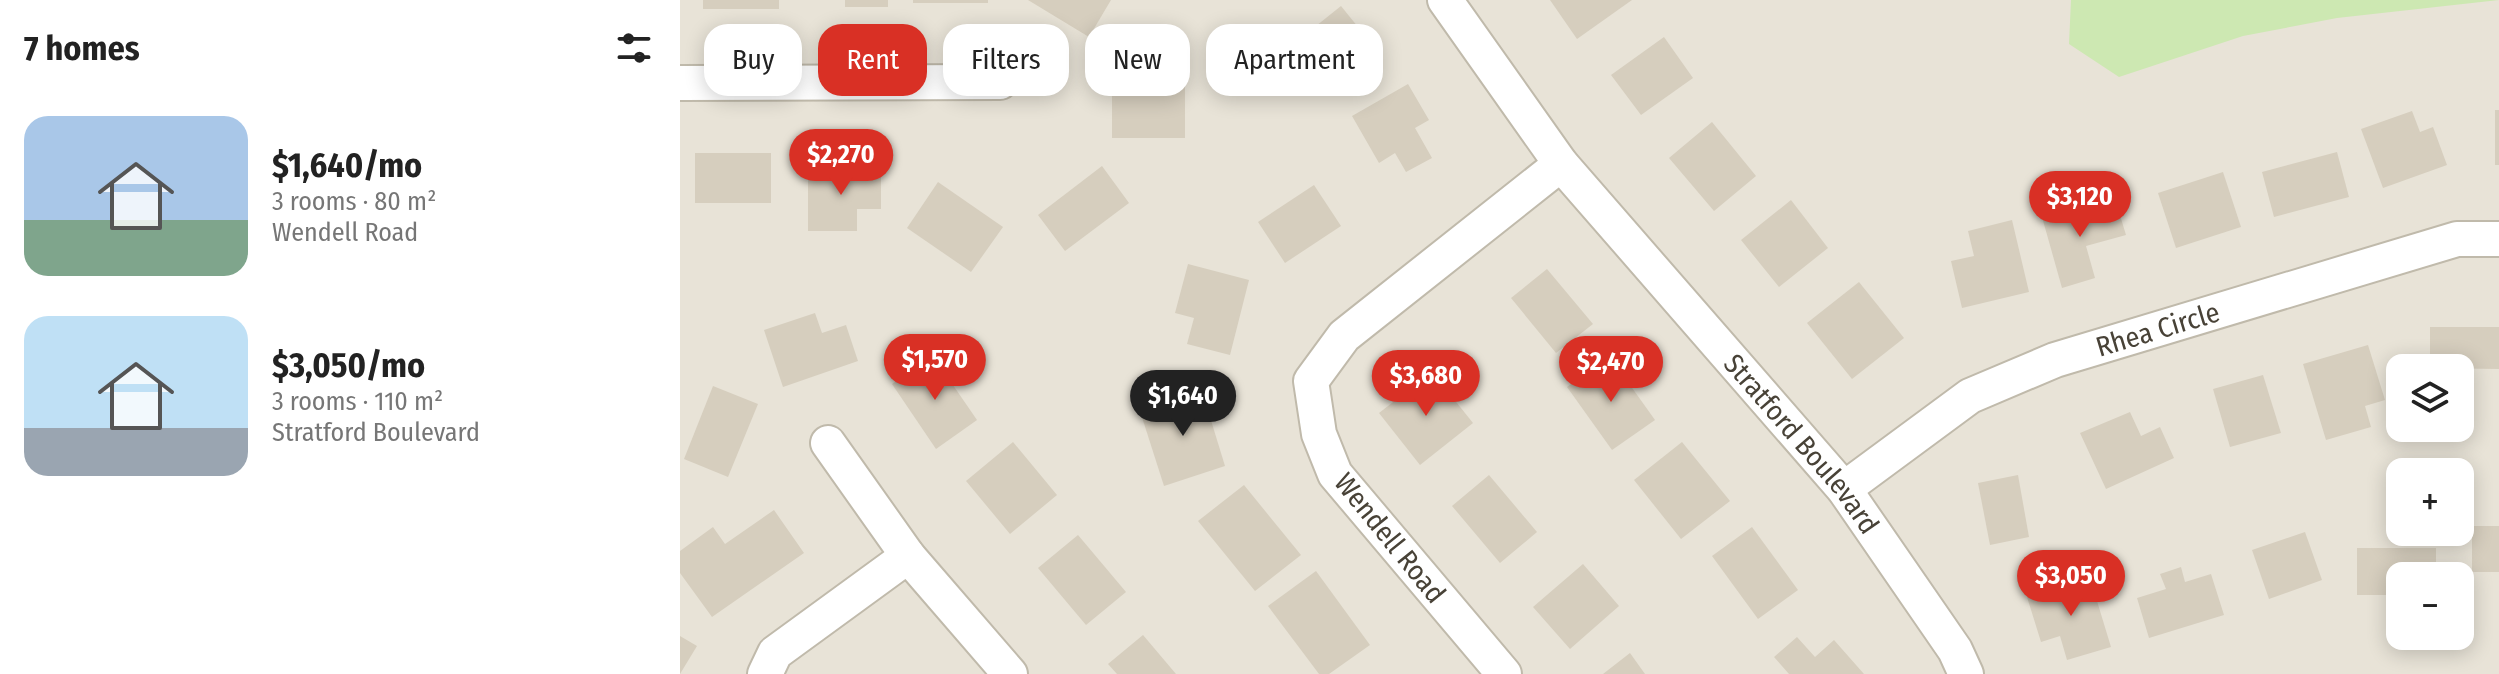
<!DOCTYPE html>
<html lang="en">
<head>
<meta charset="utf-8">
<style>
	body { margin:0; font-family:"Fira Sans Condensed",sans-serif; background:#f6f6f6; color:#222; height:100vh; display:flex; flex-direction:column; font-size:30px; white-space:nowrap }
	* { box-sizing:border-box; margin:0 }
	p { font-size:26px; color:#767676 }
	.icon { flex:none; width:44px; height:44px; fill:none; stroke:currentColor; stroke-width:2; stroke-linecap:round; stroke-linejoin:round }
	.map { position:relative; flex:1; overflow:hidden }
	.side { display:flex; flex-direction:column; background:#fff; width:680px }
	.side>* { flex:none }
	.top-card { position:absolute; left:24px; top:24px; width:760px; height:72px; display:flex; gap:16px }
	.controls { position:absolute; left:1706px; top:354px; display:grid; gap:16px }
	.controls a { display:grid; place-items:center; width:88px; height:88px; border-radius:16px; background:#fff; box-shadow:0 4px 20px #0003; font-size:40px }
	.price { position:absolute; translate:-50% -68px; padding:0 18px; border-radius:28px; background:#d93025; color:#fff; font-size:26px; line-height:52px; filter:drop-shadow(0 2px 4px #0008) }
	.price::after { content:''; position:absolute; left:50%; top:48px; width:24px; height:18px; margin-left:-12px; background:inherit; clip-path:polygon(0 0,100% 0,50% 100%) }
	.price.current { background:#222; color:#fff }
	ul { padding:0; list-style:none }
	li { display:flex; align-items:center; gap:24px; height:200px; padding:0 24px }
	li span { display:grid; place-items:center; flex:none; width:224px; height:160px; border-radius:24px; color:#555 }
	li>.icon { margin-inline-start:auto }
	span .icon { width:96px; height:96px; fill:#fffc; stroke-width:1 }
	li b { font-size:34px }
	h2 { display:flex; justify-content:space-between; align-items:center; height:96px; padding:0 24px; font-size:34px }
	.chip { padding:0 28px; border-radius:24px; background:#fff; box-shadow:0 4px 20px #0003; font-size:28px; line-height:72px }
	.chip.current { background:#d93025; color:#fff }
	main { display:flex; flex:1; min-height:0 }
	.map>svg:first-child { display:block }
	.residential { fill:#e8e3d7; fill-rule:evenodd }
	.green { fill:#cde8b2 }
	.building { fill:#d6cebe }
	.lines { fill:none; stroke-linecap:round; stroke-linejoin:round }
	.minor-casing { stroke:#c0baab; stroke-width:38 }
	.minor { stroke:#fff; stroke-width:34 }
	.labels { text-anchor:middle; dominant-baseline:central; stroke-width:8; stroke-linejoin:round; paint-order:stroke }
	.street-label { font-size:28px; fill:#484237; stroke:#fff }
</style>
</head>
<body>
<main>
<section class="side">
<h2>7 homes<svg class="icon" aria-label="filters" viewBox="0 0 24 24"><path d="M4 7h16M4 17h16"/><circle cx="9" cy="7" r="2"/><circle cx="15" cy="17" r="2"/></svg></h2>
<ul>
<li><span style="background:linear-gradient(#a9c7e8 65%,#7fa58c 0)"><svg class="icon" aria-label="home" viewBox="0 0 24 24"><path d="M3 11l9-7 9 7M6 9v11h12V9"/></svg></span><div><b>$1,640/mo</b><p>3 rooms · 80 m²</p><p>Wendell Road</p></div></li>
<li><span style="background:linear-gradient(#bfe0f5 70%,#9aa5b1 0)"><svg class="icon" aria-label="home" viewBox="0 0 24 24"><path d="M3 11l9-7 9 7M6 9v11h12V9"/></svg></span><div><b>$3,050/mo</b><p>3 rooms · 110 m²</p><p>Stratford Boulevard</p></div></li>
</ul>
</section>
<div class="map">
<svg width="1819" height="674" viewBox="0 0 1819 674">
	<rect width="100%" height="100%" fill="#f4f1e9"/>
	<path class="residential" d="M0 0H1819V674H0ZM1720 368H1780V428H1720ZM1720 472H1780V532H1720ZM1720 576H1780V636H1720Z"/>
	<polygon class="green" points="1391,0 1819,0 1657,18 1563,36 1439,77 1389,44"/>
	<g class="building">
		<rect x="23" y="0" width="76" height="9"/>
		<rect x="165" y="0" width="43" height="7"/>
		<rect x="233" y="0" width="75" height="3"/>
		<polygon points="348,0 431,0 409,37"/>
		<polygon points="870,0 952,0 897,39"/>
		<polygon points="661,6 703,58 658,94 616,42"/>
		<polygon points="984,37 1013,78 961,115 931,75"/>
		<rect x="432" y="76" width="73" height="62"/>
		<polygon points="728,84 749,120 735,128 752,158 726,172 715,153 699,163 672,116"/>
		<rect x="1815" y="110" width="4" height="55"/>
		<polygon points="1732,111 1740,132 1753,127 1767,165 1703,188 1681,129"/>
		<polygon points="1032,122 1076,176 1034,211 989,158"/>
		<polygon points="1657,152 1669,197 1594,217 1582,172"/>
		<rect x="15" y="153" width="76" height="50"/>
		<polygon points="422,166 449,203 385,251 358,215"/>
		<polygon points="128,168 201,168 201,209 177,209 177,231 128,231"/>
		<polygon points="1543,172 1561,227 1496,248 1478,193"/>
		<polygon points="258,182 323,227 291,272 227,228"/>
		<polygon points="634,185 661,226 605,263 578,222"/>
		<polygon points="1111,200 1148,248 1099,287 1061,240"/>
		<polygon points="1436,202 1446,235 1406,246 1415,278 1382,288 1362,217 1402,205 1404,212"/>
		<polygon points="1332,220 1349,292 1282,308 1271,261 1294,256 1288,231"/>
		<polygon points="508,264 569,280 550,355 507,344 514,318 495,313"/>
		<polygon points="867,269 913,324 876,353 831,298"/>
		<polygon points="1179,282 1224,338 1172,379 1127,323"/>
		<polygon points="135,313 142,333 166,325 178,361 103,387 84,330"/>
		<polygon points="1750,327 1819,327 1819,369 1750,368"/>
		<polygon points="1688,345 1705,400 1685,406 1691,427 1646,440 1623,364"/>
		<polygon points="253,356 297,420 256,449 212,384"/>
		<polygon points="930,357 975,420 932,450 887,387"/>
		<polygon points="752,372 793,423 740,465 699,413"/>
		<polygon points="1583,375 1601,433 1550,447 1533,389"/>
		<polygon points="33,386 78,404 48,477 4,459"/>
		<polygon points="522,391 545,466 484,486 460,411"/>
		<polygon points="1450,412 1461,436 1480,427 1494,458 1426,489 1400,433"/>
		<polygon points="333,442 377,495 330,534 286,481"/>
		<polygon points="1002,442 1050,501 1001,539 954,480"/>
		<polygon points="809,475 857,532 820,563 772,506"/>
		<polygon points="1338,475 1349,537 1310,545 1298,483"/>
		<polygon points="564,485 621,555 575,591 518,521"/>
		<polygon points="94,510 124,553 32,617 0,573 0,551 33,527 45,544"/>
		<rect x="1792" y="526" width="27" height="46"/>
		<polygon points="1072,527 1118,590 1078,619 1032,556"/>
		<polygon points="1625,532 1642,580 1589,599 1572,550"/>
		<polygon points="398,535 446,592 406,625 358,568"/>
		<polygon points="1677,548 1756,548 1756,576 1720,576 1720,595 1677,595"/>
		<polygon points="903,564 939,606 890,649 853,607"/>
		<polygon points="1501,567 1505,582 1531,574 1544,615 1469,638 1457,598 1486,589 1480,574"/>
		<polygon points="636,571 690,645 649,674 639,674 588,606"/>
		<polygon points="1410,578 1431,647 1387,660 1380,636 1361,642 1347,597"/>
		<polygon points="463,635 496,674 437,674 428,664"/>
		<polygon points="0,636 17,646 0,674"/>
		<polygon points="1117,637 1135,657 1154,640 1184,674 1109,674 1094,657"/>
		<polygon points="950,653 965,674 923,674"/>
	</g>
	<g class="lines">
		<defs>
			<g id="minor">
				<path id="s1" d="M765 0 881 164 1164 489 1275 650 1286 674"/>
				<polyline points="0,83 320,82"/>
				<polyline points="148,443 228,556 330,674"/>
				<path id="s2" d="M1164 489 1290 396 1375 360 1777 239H1819"/>
				<polyline points="85,674 95,653 228,556"/>
				<polyline points="824,674 655,474 639,434 631,381 664,336 881,164"/>
			</g>
		</defs>
		<use href="#minor" class="minor-casing"/>
		<use href="#minor" class="minor"/>
	</g>
	<g class="labels">
		<g class="street-label">
			<text stroke="none"><textPath href="#s2" startOffset="356">Rhea Circle</textPath></text>
			<text stroke="none"><textPath href="#s1" startOffset="570">Stratford Boulevard</textPath></text>
			<text transform="translate(710 538) rotate(51)">Wendell Road</text>
		</g>
	</g>
</svg>
<div class="controls">
<a><svg class="icon" aria-label="layers" viewBox="0 0 24 24"><path d="M12 4l9 5-9 5-9-5zM3 14l9 5 9-5"/></svg></a>
<a>+</a>
<a>−</a>
</div>
<b class="price" style="left:161px;top:197px">$2,270</b>
<b class="price" style="left:1400px;top:239px">$3,120</b>
<b class="price" style="left:255px;top:402px">$1,570</b>
<b class="price" style="left:931px;top:404px">$2,470</b>
<b class="price" style="left:746px;top:418px">$3,680</b>
<b class="price current" style="left:503px;top:438px">$1,640</b>
<b class="price" style="left:1391px;top:618px">$3,050</b>
<div class="top-card">
<a class="chip">Buy</a>
<a class="chip current">Rent</a>
<a class="chip">Filters</a>
<a class="chip">New</a>
<a class="chip">Apartment</a>
</div>
</div>
</main>
</body>
</html>
